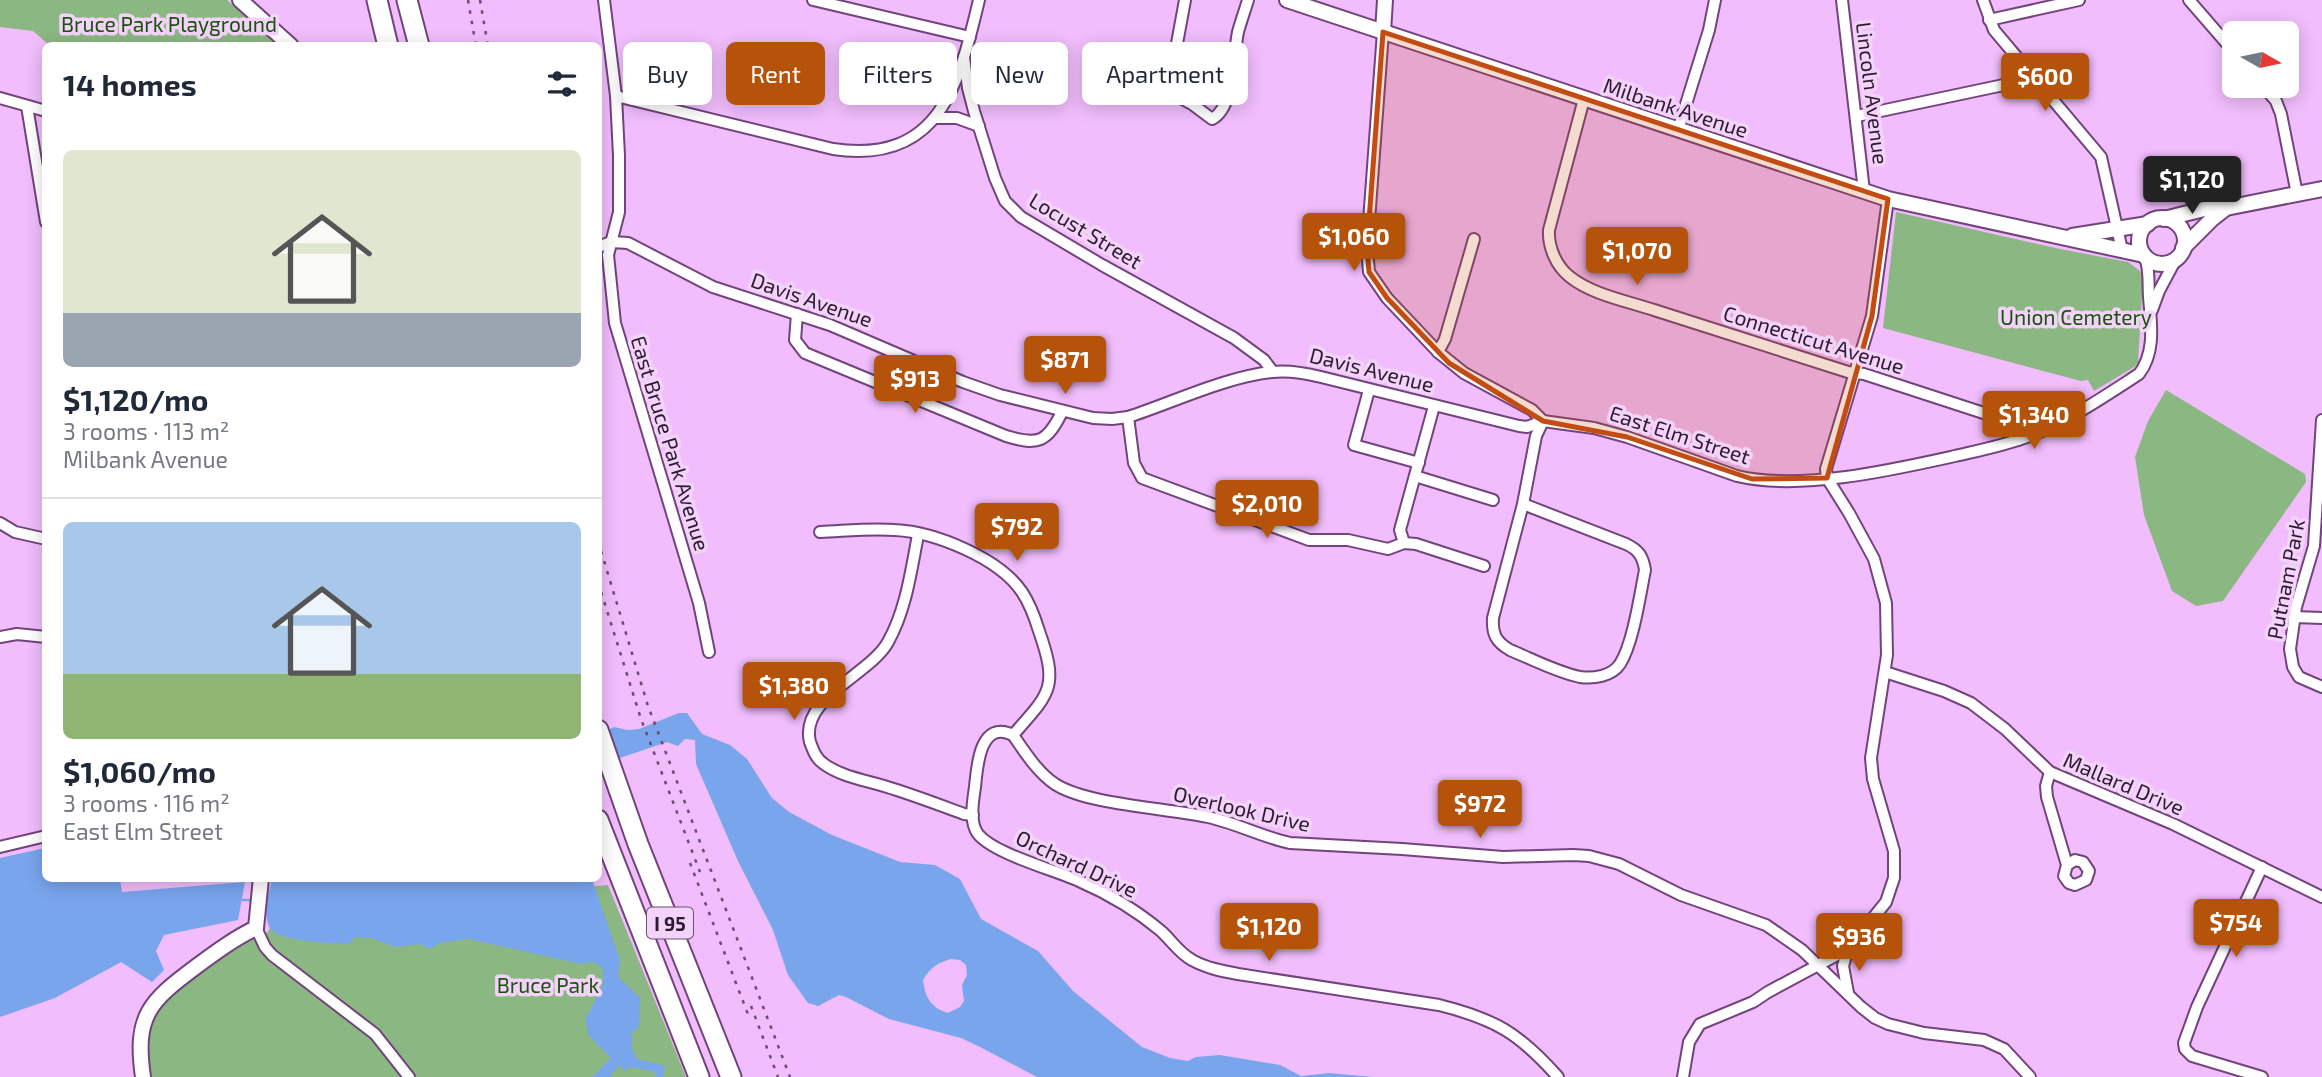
<!DOCTYPE html>
<html lang="en">
<head>
<meta charset="utf-8">
<style>
	body { margin:0; font-family:"Exo 2",sans-serif; background:#f2f2f3; color:#1f2937; height:100vh; display:flex; flex-direction:column; font-size:26px; white-space:nowrap }
	* { box-sizing:border-box; margin:0 }
	p { font-size:23px; color:#747a83 }
	.icon { flex:none; width:38px; height:38px; fill:none; stroke:currentColor; stroke-width:2; stroke-linecap:round; stroke-linejoin:round }
	.map { position:relative; flex:1; overflow:hidden }
	.panel { position:absolute; left:42px; top:42px; width:560px; height:840px; display:flex; flex-direction:column; background:#fff; border-radius:10px; box-shadow:0 4px 18px #0003 }
	.panel>* { flex:none }
	.top-card { position:absolute; left:623px; top:42px; width:665px; height:63px; display:flex; gap:14px }
	.needle { width:46px; rotate:99deg }
	.fabs { position:absolute; left:2222px; top:21px; display:grid; gap:14px }
	.fabs a { display:grid; place-items:center; width:77px; height:77px; border-radius:10px; background:#fff; box-shadow:0 4px 18px #0003; font-size:35px }
	.price { position:absolute; translate:-50% -60px; padding:0 16px; border-radius:7px; background:#b45309; color:#fff; font-size:23px; line-height:46px; filter:drop-shadow(0 2px 4px #0008) }
	.price::after { content:''; position:absolute; left:50%; top:42px; width:21px; height:16px; margin-left:-10px; background:inherit; clip-path:polygon(0 0,100% 0,50% 100%) }
	.price.selected { background:#222; color:#fff }
	ul { padding:0; list-style:none }
	li { display:grid; align-content:center; gap:14px; height:371px; padding:0 21px }
	li+li { border-top:2px solid #e0e1e3 }
	li span { display:grid; place-items:center; height:217px; border-radius:10px; color:#555 }
	li>.icon { margin-inline-start:auto }
	span .icon { width:126px; height:126px; fill:#fffc; stroke-width:1 }
	li b { font-size:30px }
	h2 { display:flex; justify-content:space-between; align-items:center; height:84px; padding:0 21px; font-size:30px }
	.tag { padding:0 24px; border-radius:10px; background:#fff; box-shadow:0 4px 18px #0003; font-size:24px; line-height:63px }
	.tag.selected { background:#b45309; color:#fff }
	.map>svg:first-child { display:block }
	.green { fill:#8bb783 }
	.water { fill:#79a5ed; fill-rule:evenodd }
	.lines { fill:none; stroke-linecap:round; stroke-linejoin:round }
	.stream { stroke:#79a5ed; stroke-width:2.5 }
	.street-casing { stroke:#71447b; stroke-width:14 }
	.secondary-casing { stroke:#71447b; stroke-width:18 }
	.highway-casing { stroke:#71447b; stroke-width:23 }
	.street { stroke:#fff; stroke-width:10 }
	.secondary { stroke:#fff; stroke-width:14 }
	.highway { stroke:#fff; stroke-width:19 }
	.rail { stroke:#6b4d71; stroke-width:2.5; stroke-dasharray:3.5 7; stroke-linecap:butt }
	.marked { fill:#c34c13; fill-opacity:0.2; stroke:#c34c13; stroke-width:5; stroke-linejoin:round }
	.labels { text-anchor:middle; dominant-baseline:central; stroke-width:7; stroke-linejoin:round; paint-order:stroke }
	.shield { fill:#f3d3f9; stroke:#68516d; stroke-width:2 }
	.shield-label { font-size:19px; font-weight:bold; fill:#2d1931 }
	.park-label { font-size:21px; fill:#19530b; stroke:#f3d3f9 }
	.street-label { font-size:21px; fill:#2d1931; stroke:#f3d3f9 }
</style>
</head>
<body>
<div class="map">
<svg width="2322" height="1077" viewBox="0 0 2322 1077">
	<rect width="100%" height="100%" fill="#f1bdfc"/>
	<g class="green">
		<polygon points="0,0 227,0 277,45 49,45 33,31 0,27"/>
		<polygon points="1896,212 2060,249 2128,262 2140,271 2143,279 2138,363 2134,367 2094,391 2088,380 2081,381 1883,328"/>
		<polygon points="2166,390 2305,474 2306,482 2223,601 2196,606 2172,591 2144,515 2135,457 2148,421"/>
		<polygon points="608,885 686,1077 150,1077 146,1062 146,1031 164,998 235,945 268,932 274,919"/>
	</g>
	<g class="water">
		<path d="M679 713H687L702 734 730 745 747 759 772 798 789 812 832 835 900 862 935 865 960 879 981 919 1038 951 1073 991 1142 1047 1170 1058 1188 1061 1196 1057 1220 1055 1280 1065 1301 1076 1329 1073 1373 1077H1037L980 1047 961 1038 889 1019 846 997 839 995 818 1006 808 1003 788 975 773 930 738 861 696 764 695 740 685 739 678 746 667 742 599 765V735L614 727 628 730 639 729ZM951 959 960 960 966 965 967 975 962 985 964 1001 960 1007 948 1013C931 1008 925 997 923 980 931 967 937 963 951 959Z"/>
		<polygon points="45,848 46,878 120,879 122,892 245,882 238,920 164,935 156,951 164,970 152,982 121,962 55,998 0,1017 0,858"/>
		<path d="M272 879H592L620 960 618 977 640 998 639 1027 632 1033V1049L637 1059 665 1066 663 1077H657L653 1071 630 1067 625 1071 619 1065 610 1077H592L611 1058 589 1036 585 1020 603 985V968L593 962 581 964 468 939 439 943 430 949 420 944 395 947 371 938 355 937 349 944C332 943 278 942 270 928 262 914 269 893 272 879Z"/>
	</g>
	<g class="lines">
		<polyline class="stream" points="243,900 254,900"/>
		<defs>
			<g id="street">
				<polyline points="604,0 616,96 619,156 619,212 608,255 615,323 699,603 709,652"/>
				<polyline points="813,0 970,37"/>
				<path d="M1185 0 1169 87 1172 93 1192 104 1212 119C1235 107 1233 55 1238 32 1241 21 1245 10 1248 0"/>
				<polyline points="1842,0 1864,191"/>
				<polyline points="1983,0 1994,30 2101,157 2122,250"/>
				<polyline points="2189,0 2235,53"/>
				<polyline points="1989,20 2079,0"/>
				<path d="M1383 32 1367 248 1369 272 1387 298 1438 352 1464 373 1532 410 1543 421 1594 428 1627 437 1737 476C1800 491 1892 470 1955 456 1981 450 2007 445 2032 435 2070 420 2105 396 2139 374 2156 352 2151 323 2149 297 2148 283 2150 271 2145 257"/>
				<polyline points="964,57 968,88 974,111 995,178 1005,201 1021,217 1102,265 1234,338 1264,360 1273,372"/>
				<polyline points="2263,86 2276,101 2281,114 2297,194"/>
				<path d="M616 96 833 149C940 165 959 84 979 0"/>
				<polyline points="0,98 46,111"/>
				<path d="M1584 99 1549 230C1548 247 1556 266 1570 277 1593 295 1627 301 1654 310 1719 331 1784 351 1848 372L1864 374 2002 419 2012 425 2018 440"/>
				<polyline points="27,106 46,222"/>
				<polyline points="1857,116 2013,83 2033,75"/>
				<polyline points="935,118 957,118 979,126"/>
				<polyline points="1678,130 1709,30 1715,0"/>
				<path d="M598 247 611 242 628 243 713 287 830 325 963 382 1000 395 1093 418 1112 419 1128 417C1174 402 1225 377 1272 372 1289 370 1305 373 1321 377L1519 426 1527 427 1543 421"/>
				<polyline points="2152,310 2159,291 2176,259"/>
				<path d="M797 314 795 340 805 353 1006 436C1039 446 1047 442 1062 412"/>
				<polyline points="1438,352 1445,339 1474,239"/>
				<polyline points="1369,390 1354,445 1419,463"/>
				<polyline points="1128,417 1134,463 1142,478 1309,540 1348,540 1388,549 1404,543 1416,544 1484,566"/>
				<polyline points="2322,420 2314,546 2296,607 2290,649 2293,667 2299,677 2322,687"/>
				<polyline points="1415,476 1493,500"/>
				<path d="M1523 504 1626 544C1639 550 1643 557 1645 570 1640 595 1633 644 1620 664 1612 676 1594 679 1580 677 1556 672 1532 659 1510 650 1496 642 1492 634 1493 618Z"/>
				<polyline points="1523,504 1536,436 1543,421"/>
				<polyline points="0,523 15,532 46,539"/>
				<path d="M820 532C845 531 870 528 895 530 935 532 999 558 1022 592 1030 604 1035 618 1039 631 1059 688 1050 693 1013 735"/>
				<path d="M918 535C911 571 906 610 888 642 870 675 799 698 810 742 813 750 816 759 824 764 840 776 864 780 884 786 911 794 937 804 964 814L973 815"/>
				<polyline points="1404,543 1400,530 1434,406"/>
				<polyline points="2294,617 2322,618"/>
				<polyline points="0,637 17,634 46,637"/>
				<polyline points="1885,672 1944,691 1971,703 2005,729 2050,772 2173,824 2322,897"/>
				<polyline points="2050,772 2046,786 2047,797 2067,865 2064,876 2069,883 2075,885 2086,880 2089,871 2083,862 2075,860 2067,865"/>
				<polyline points="0,847 46,836"/>
				<polyline points="2262,867 2197,1007 2184,1043 2185,1049 2192,1056 2262,1077"/>
				<polyline points="256,928 265,947 272,955 375,1034 409,1077"/>
				<polyline points="1848,949 1843,966 1848,993"/>
				<path d="M1558 1077C1519 1033 1495 1019 1439 1005L1238 974C1222 971 1206 968 1192 960 1179 953 1172 941 1161 931 1136 910 1109 894 1079 881 1055 870 994 854 978 834 969 822 973 801 975 787 977 766 980 719 1013 735 1024 751 1038 773 1055 784 1087 805 1168 808 1208 817 1236 823 1262 837 1290 843L1402 849 1503 857 1573 855 1589 856 1619 864 1681 895 1766 925 1802 950 1861 1007 1875 1018 1888 1024 1924 1033 1984 1040 2004 1049 2030 1077"/>
				<polyline points="1683,1077 1689,1042 1700,1024 1753,1002 1768,992 1848,949 1886,902 1894,878 1894,851 1873,779 1871,758 1887,655 1886,603 1874,559 1849,513 1827,478 1826,469 1872,316 1888,199"/>
			</g>
			<g id="secondary">
				<polyline points="240,0 291,46"/>
				<polyline points="1287,0 1888,199 2144,255"/>
				<polyline points="1383,32 1385,0"/>
				<circle cx="2162" cy="241" r="23"/>
				<polyline points="2164,219 2208,208 2226,208 2322,189"/>
				<polyline points="2072,236 2148,224"/>
				<polyline points="2183,248 2212,219 2226,208"/>
				<path d="M143 1077C134 1015 150 1001 197 966 216 952 235 938 256 928L261 878"/>
			</g>
			<g id="highway">
				<polyline points="377,0 388,46"/>
				<polyline points="407,0 419,46"/>
				<polyline points="598,730 638,844 731,1077"/>
				<polyline points="598,820 699,1077"/>
			</g>
		</defs>
		<use href="#street" class="street-casing"/>
		<use href="#secondary" class="secondary-casing"/>
		<use href="#highway" class="highway-casing"/>
		<use href="#street" class="street"/>
		<use href="#secondary" class="secondary"/>
		<use href="#highway" class="highway"/>
		<g class="rail">
			<polyline points="468,0 476,46"/>
			<polyline points="480,0 488,46"/>
			<polyline points="598,541 648,706 790,1077"/>
			<polyline points="598,582 641,719 700,872"/>
			<polyline points="690,863 749,1017"/>
			<polyline points="751,1006 778,1077"/>
		</g>
	</g>
	<path class="marked" d="M1383 32 1888 199 1872 316 1827 478 1752 479 1627 437 1543 421 1449 363 1387 298 1369 272 1367 248Z"/>
	<g class="labels">
		<rect class="shield" x="647" y="907.5" width="46" height="31" rx="5"/>
		<g class="shield-label">
			<text x="670" y="923">I 95</text>
		</g>
		<g class="park-label">
			<text x="169" y="23">Bruce Park Playground</text>
			<text x="2076" y="316">Union Cemetery</text>
			<text x="548" y="984">Bruce Park</text>
		</g>
		<g class="street-label">
			<text transform="translate(1873 93) rotate(83)">Lincoln Avenue</text>
			<text transform="translate(1676 107) rotate(18)">Milbank Avenue</text>
			<text transform="translate(1086 230) rotate(31)">Locust Street</text>
			<text transform="translate(812 299) rotate(19)">Davis Avenue</text>
			<text transform="translate(1814 339) rotate(17)">Connecticut Avenue</text>
			<text transform="translate(1372 369) rotate(14)">Davis Avenue</text>
			<text transform="translate(1680 434) rotate(18)">East Elm Street</text>
			<text transform="translate(671 443) rotate(73)">East Bruce Park Avenue</text>
			<text transform="translate(2285 579) rotate(-79)">Putnam Park</text>
			<text transform="translate(2124 783) rotate(23)">Mallard Drive</text>
			<text transform="translate(1242 808) rotate(13)">Overlook Drive</text>
			<text transform="translate(1077 863) rotate(25)">Orchard Drive</text>
		</g>
	</g>
</svg>
<div class="fabs">
<a><svg class="needle" viewBox="-14 -14 28 28"><path d="M0-13l5 13h-10z" fill="#e53935"/><path d="M0 13l5-13h-10z" fill="#747a83"/></svg></a>
</div>
<b class="price" style="left:2045px;top:113px">$600</b>
<b class="price selected" style="left:2192px;top:216px">$1,120</b>
<b class="price" style="left:1354px;top:273px">$1,060</b>
<b class="price" style="left:1637px;top:287px">$1,070</b>
<b class="price" style="left:1065px;top:396px">$871</b>
<b class="price" style="left:915px;top:415px">$913</b>
<b class="price" style="left:2034px;top:451px">$1,340</b>
<b class="price" style="left:1267px;top:540px">$2,010</b>
<b class="price" style="left:1017px;top:563px">$792</b>
<b class="price" style="left:794px;top:722px">$1,380</b>
<b class="price" style="left:1480px;top:840px">$972</b>
<b class="price" style="left:2236px;top:959px">$754</b>
<b class="price" style="left:1269px;top:963px">$1,120</b>
<b class="price" style="left:1859px;top:973px">$936</b>
<div class="top-card">
<a class="tag">Buy</a>
<a class="tag selected">Rent</a>
<a class="tag">Filters</a>
<a class="tag">New</a>
<a class="tag">Apartment</a>
</div>
<section class="panel">
<h2>14 homes<svg class="icon" aria-label="filters" viewBox="0 0 24 24"><path d="M4 7h16M4 17h16"/><circle cx="9" cy="7" r="2"/><circle cx="15" cy="17" r="2"/></svg></h2>
<ul>
<li><span style="background:linear-gradient(#dfe7d0 75%,#9aa5b1 0)"><svg class="icon" aria-label="home" viewBox="0 0 24 24"><path d="M3 11l9-7 9 7M6 9v11h12V9"/></svg></span><div><b>$1,120/mo</b><p>3 rooms · 113 m²</p><p>Milbank Avenue</p></div></li>
<li><span style="background:linear-gradient(#a9c7e8 70%,#8fb573 0)"><svg class="icon" aria-label="home" viewBox="0 0 24 24"><path d="M3 11l9-7 9 7M6 9v11h12V9"/></svg></span><div><b>$1,060/mo</b><p>3 rooms · 116 m²</p><p>East Elm Street</p></div></li>
</ul>
</section>
</div>
</body>
</html>
